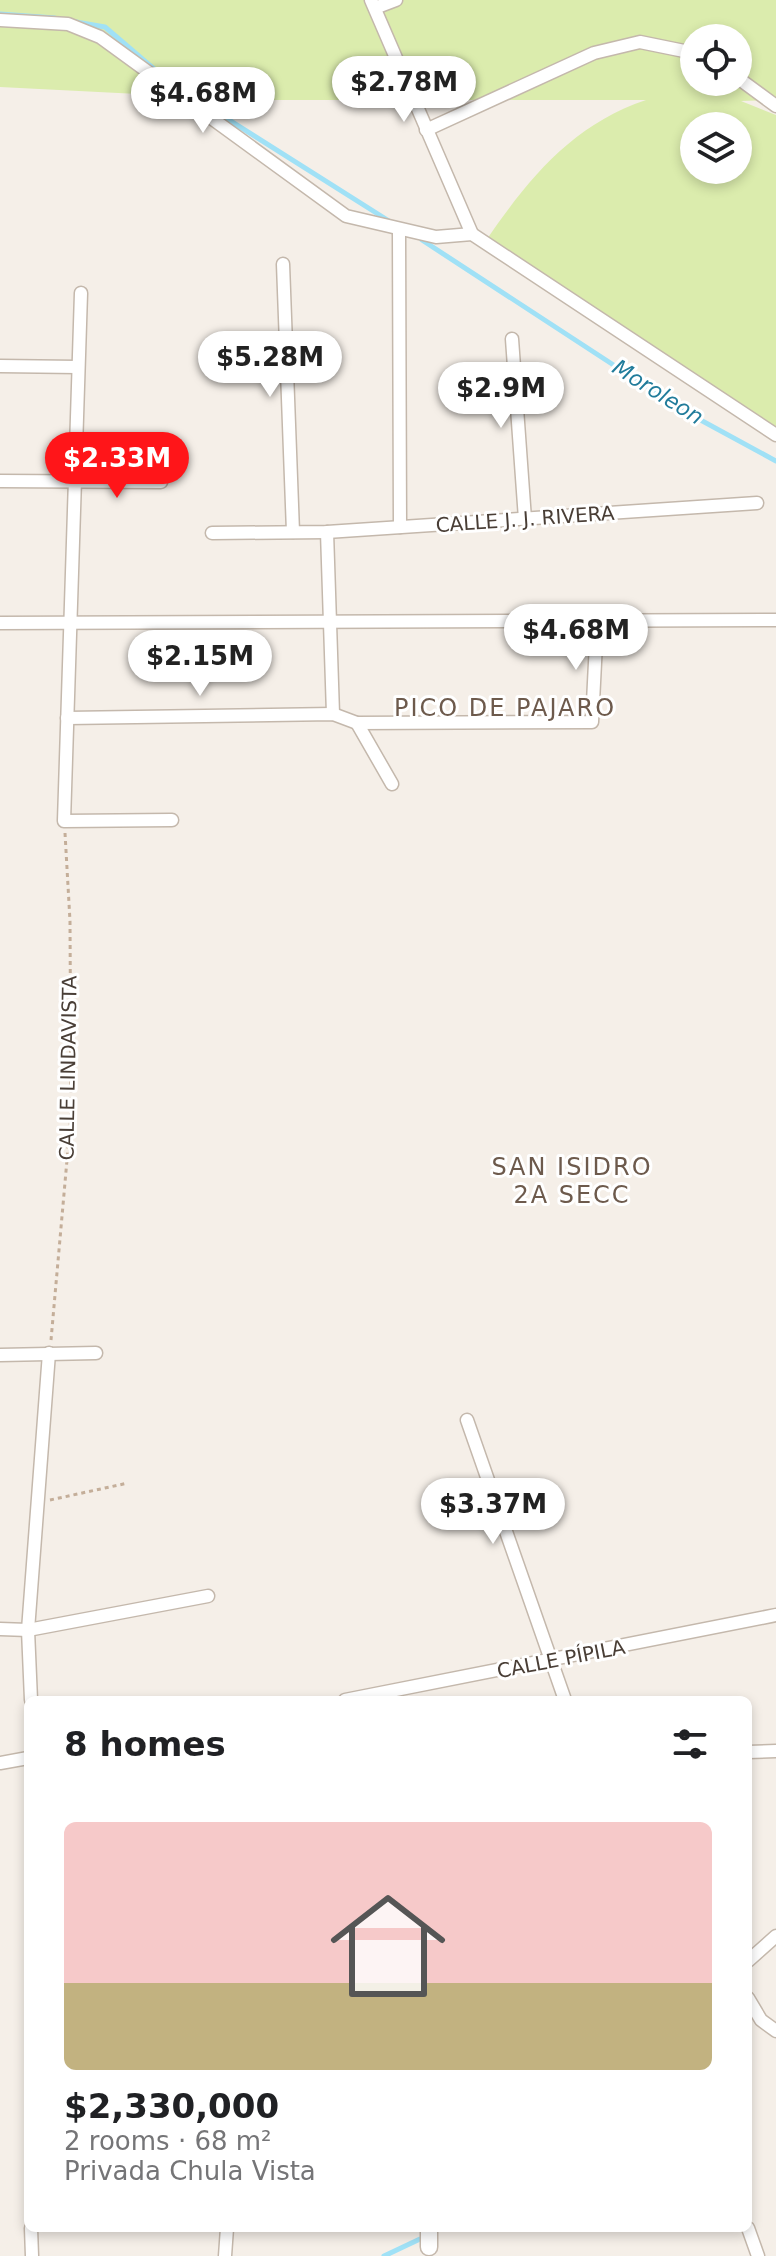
<!DOCTYPE html>
<html lang="en">
<head>
<meta charset="utf-8">
<style>
	body { margin:0; font-family:"DejaVu Sans",sans-serif; background:#f2f2f2; color:#202124; height:100vh; display:flex; flex-direction:column; font-size:30px; white-space:nowrap }
	* { box-sizing:border-box; margin:0 }
	p { font-size:26px; color:#757577 }
	.icon { flex:none; width:44px; height:44px; fill:none; stroke:currentColor; stroke-width:2; stroke-linecap:round; stroke-linejoin:round }
	.map { position:relative; flex:1; overflow:hidden }
	.side { position:absolute; left:24px; top:1696px; width:728px; height:536px; display:flex; flex-direction:column; background:#fff; border-radius:12px; box-shadow:0 4px 12px #0003 }
	.side>* { flex:none }
	.buttons { position:absolute; left:680px; top:24px; display:grid; gap:16px }
	.buttons a { display:grid; place-items:center; width:72px; height:72px; border-radius:50%; background:#fff; box-shadow:0 4px 12px #0003; font-size:40px }
	.price { position:absolute; translate:-50% -68px; padding:0 18px; border-radius:28px; background:#fff; color:#222; font-size:26px; line-height:52px; filter:drop-shadow(0 2px 4px #0008) }
	.price::after { content:''; position:absolute; left:50%; top:48px; width:24px; height:18px; margin-left:-12px; background:inherit; clip-path:polygon(0 0,100% 0,50% 100%) }
	.price.active { background:#ff1519; color:#fff }
	ul { padding:0; list-style:none }
	li { display:grid; align-content:center; gap:16px; height:424px; padding:0 40px }
	li+li { border-top:2px solid #e0e0e0 }
	li span { display:grid; place-items:center; height:248px; border-radius:12px; color:#555 }
	li>.icon { margin-inline-start:auto }
	span .icon { width:144px; height:144px; fill:#fffc; stroke-width:1 }
	li b { font-size:34px }
	h2 { display:flex; justify-content:space-between; align-items:center; height:96px; padding:0 40px; font-size:34px }
	.map>svg:first-child { display:block }
	.green { fill:#dbecad; fill-rule:evenodd }
	.lines { fill:none; stroke-linecap:round; stroke-linejoin:round }
	.stream { stroke:#a0e1f6; stroke-width:5 }
	.minor-casing { stroke:#c4b8ac; stroke-width:15 }
	.tertiary-casing { stroke:#c4b8ac; stroke-width:19 }
	.path { stroke:#c4ae99; stroke-width:3; stroke-dasharray:4 4; stroke-linecap:butt }
	.minor { stroke:#fff; stroke-width:12 }
	.tertiary { stroke:#fff; stroke-width:16 }
	.labels { text-anchor:middle; dominant-baseline:central; stroke-width:6; stroke-linejoin:round; paint-order:stroke }
	.street-label { font-size:20px; fill:#493e36; stroke:#fff }
	.water-label { font-size:22px; font-style:italic; fill:#217c9b; stroke:#fff }
	.quarter-label { font-size:24px; letter-spacing:2px; fill:#6d5a4c; stroke:#fff }
</style>
</head>
<body>
<div class="map">
<svg width="776" height="2256" viewBox="0 0 776 2256">
	<rect width="100%" height="100%" fill="#f5efe8"/>
	<path class="green" d="M0 0H776V100L741 101 776 115V435L485 242C529 178 572 125 646 100H256L0 87ZM694 38H738V82H694ZM694 126H738V170H694Z"/>
	<g class="lines">
		<g class="stream">
			<polyline points="0,14 55,18"/>
			<polyline points="76,22 105,27 154,69"/>
			<polyline points="188,94 389,221"/>
			<polyline points="422,240 684,411 776,461"/>
			<polyline points="384,2256 420,2239"/>
		</g>
		<defs>
			<g id="minor">
				<polyline points="371,0 472,234"/>
				<polyline points="375,8 396,0"/>
				<polyline points="0,20 68,24 100,37 346,216 436,237 472,234 776,435"/>
				<polyline points="738,78 776,106"/>
				<polyline points="426,130 594,53 640,42 694,53"/>
				<polyline points="399,231 400,527"/>
				<polyline points="283,264 293,532"/>
				<polyline points="81,293 64,821 172,820"/>
				<polyline points="512,339 525,519"/>
				<polyline points="0,366 78,367"/>
				<polyline points="0,481 161,482"/>
				<polyline points="327,532 333,714"/>
				<polyline points="212,533 327,532 757,503"/>
				<polyline points="0,623 776,620"/>
				<polyline points="67,718 333,714 357,723 592,722 597,623"/>
				<polyline points="357,723 392,784"/>
				<polyline points="0,1355 96,1353"/>
				<polyline points="467,1420 565,1700"/>
				<polyline points="0,1629 28,1630 208,1596"/>
				<polyline points="31,1700 28,1630 49,1353"/>
				<polyline points="345,1700 776,1615"/>
				<polyline points="748,1752 776,1751"/>
				<polyline points="0,1763 28,1758"/>
				<polyline points="748,1961 776,1936"/>
				<polyline points="748,1998 761,2020 776,2031"/>
				<polyline points="31,2228 32,2256"/>
				<polyline points="748,2228 758,2256"/>
				<polyline points="225,2256 227,2228"/>
			</g>
			<polyline id="tertiary" points="429,2228 429,2247"/>
		</defs>
		<use href="#minor" class="minor-casing"/>
		<use href="#tertiary" class="tertiary-casing"/>
		<g class="path">
			<polyline points="51,1340 71,1115 70,921 65,833"/>
			<polyline points="50,1500 128,1483"/>
		</g>
		<use href="#minor" class="minor"/>
		<use href="#tertiary" class="tertiary"/>
	</g>
	<g class="labels">
		<g class="street-label">
			<text transform="translate(525 519) rotate(-4)">CALLE J. J. RIVERA</text>
			<text transform="translate(68 1068) rotate(-89)">CALLE LINDAVISTA</text>
			<text transform="translate(561 1659) rotate(-11)">CALLE PÍPILA</text>
		</g>
		<g class="water-label">
			<text transform="translate(658 392) rotate(32)">Moroleon</text>
		</g>
		<g class="quarter-label">
			<text x="505" y="708">PICO DE PAJARO</text>
			<text x="572" y="1167">SAN ISIDRO<tspan x="572" dy="28">2A SECC</tspan></text>
		</g>
	</g>
</svg>
<div class="buttons">
<a><svg class="icon" aria-label="locate" viewBox="0 0 24 24"><circle cx="12" cy="12" r="6"/><path d="M12 2v4M12 18v4M2 12h4M18 12h4"/></svg></a>
<a><svg class="icon" aria-label="layers" viewBox="0 0 24 24"><path d="M12 4l9 5-9 5-9-5zM3 14l9 5 9-5"/></svg></a>
</div>
<b class="price" style="left:404px;top:124px">$2.78M</b>
<b class="price" style="left:203px;top:135px">$4.68M</b>
<b class="price" style="left:270px;top:399px">$5.28M</b>
<b class="price" style="left:501px;top:430px">$2.9M</b>
<b class="price active" style="left:117px;top:500px">$2.33M</b>
<b class="price" style="left:576px;top:672px">$4.68M</b>
<b class="price" style="left:200px;top:698px">$2.15M</b>
<b class="price" style="left:493px;top:1546px">$3.37M</b>
<section class="side">
<h2>8 homes<svg class="icon" aria-label="filters" viewBox="0 0 24 24"><path d="M4 7h16M4 17h16"/><circle cx="9" cy="7" r="2"/><circle cx="15" cy="17" r="2"/></svg></h2>
<ul>
<li><span style="background:linear-gradient(#f6c9c9 65%,#c2b280 0)"><svg class="icon" aria-label="home" viewBox="0 0 24 24"><path d="M3 11l9-7 9 7M6 9v11h12V9"/></svg></span><div><b>$2,330,000</b><p>2 rooms · 68 m²</p><p>Privada Chula Vista</p></div></li>
</ul>
</section>
</div>
</body>
</html>
